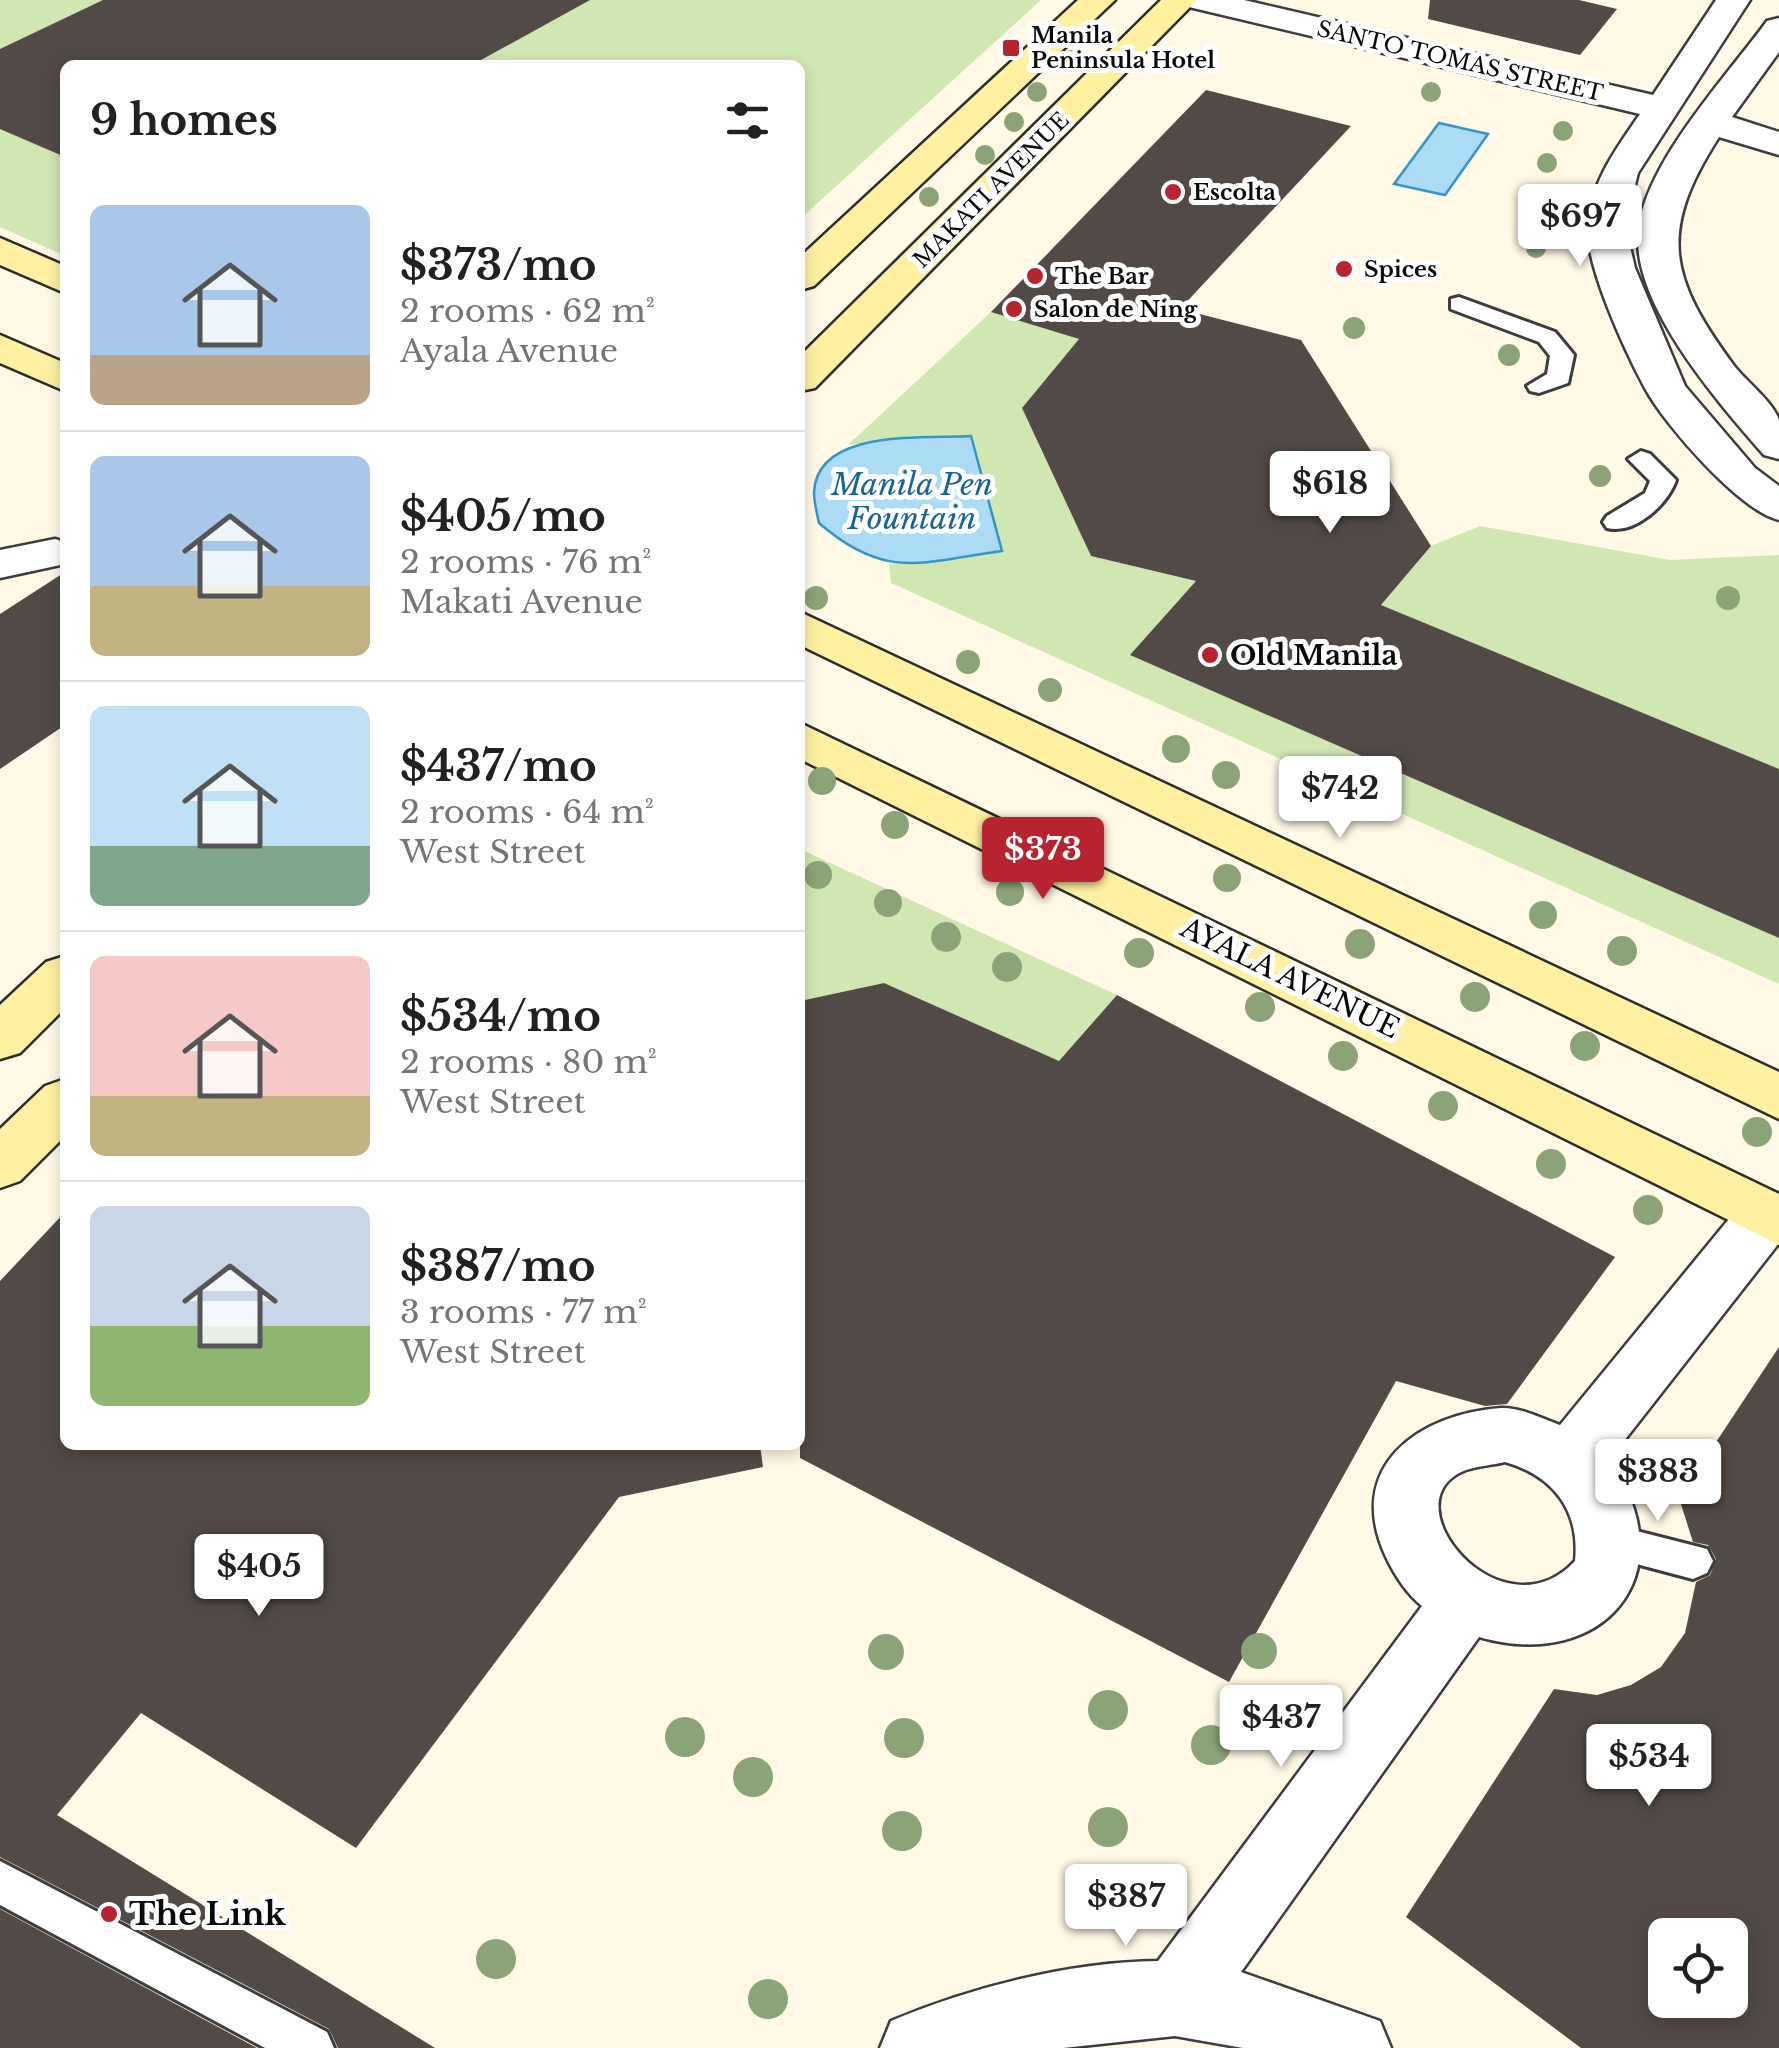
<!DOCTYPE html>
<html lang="en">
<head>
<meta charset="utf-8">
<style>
	body { margin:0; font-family:"Libre Baskerville",serif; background:#f2f2f2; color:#202124; height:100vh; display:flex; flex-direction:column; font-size:38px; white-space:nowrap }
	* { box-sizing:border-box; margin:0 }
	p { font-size:32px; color:#757577 }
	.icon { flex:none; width:55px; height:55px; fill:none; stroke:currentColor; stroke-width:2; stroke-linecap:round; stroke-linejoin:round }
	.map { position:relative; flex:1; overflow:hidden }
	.drawer { position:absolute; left:60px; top:60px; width:745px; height:1390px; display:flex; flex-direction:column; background:#fff; border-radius:15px; box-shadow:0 5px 15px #0003 }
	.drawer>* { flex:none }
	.fabs { position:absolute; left:1648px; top:1918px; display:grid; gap:20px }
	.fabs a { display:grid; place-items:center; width:100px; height:100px; border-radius:15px; background:#fff; box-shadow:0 5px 15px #0003; font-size:50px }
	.price { position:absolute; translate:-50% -85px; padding:0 22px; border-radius:10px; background:#fff; color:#222; font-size:32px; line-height:65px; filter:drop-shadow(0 2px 5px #0008) }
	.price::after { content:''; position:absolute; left:50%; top:60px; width:30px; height:22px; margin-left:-15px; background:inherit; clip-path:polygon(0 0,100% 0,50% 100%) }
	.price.active { background:#b72430; color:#fff }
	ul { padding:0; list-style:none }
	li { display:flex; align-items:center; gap:30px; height:250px; padding:0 30px }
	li+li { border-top:2px solid #e0e0e0 }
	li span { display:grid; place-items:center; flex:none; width:280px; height:200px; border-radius:15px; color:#555 }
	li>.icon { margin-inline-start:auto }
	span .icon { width:120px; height:120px; fill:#fffc; stroke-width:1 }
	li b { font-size:42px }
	h2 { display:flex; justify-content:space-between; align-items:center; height:120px; padding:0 30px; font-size:42px }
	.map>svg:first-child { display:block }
	.green { fill:#d0e7b2 }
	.water { fill:#acdcf5; stroke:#3494cc; stroke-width:2.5 }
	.building { fill:#524a46; fill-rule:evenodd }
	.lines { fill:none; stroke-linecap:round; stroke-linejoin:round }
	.lane-casing { stroke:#3d3d3d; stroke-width:6 }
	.street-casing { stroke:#3d3d3d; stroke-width:5 }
	.secondary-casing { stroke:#2c2c2c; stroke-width:5 }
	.lane { fill:#fff; fill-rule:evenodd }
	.street { fill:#fff; fill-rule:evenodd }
	.secondary { fill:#fff1a1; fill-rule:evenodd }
	.tree { fill:#8ba477 }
	.poi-dot { fill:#b72430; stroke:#fff; stroke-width:4 }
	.labels { text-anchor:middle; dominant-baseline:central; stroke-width:10; stroke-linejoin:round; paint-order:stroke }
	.far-poi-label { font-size:22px; font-weight:bold; fill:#0a0a0a; stroke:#fff; text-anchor:start }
	.far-street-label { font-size:22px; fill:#0a0a0a; stroke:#fff }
	.poi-label { font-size:28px; font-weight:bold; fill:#0a0a0a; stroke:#fff; text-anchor:start }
	.street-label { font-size:28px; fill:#0a0a0a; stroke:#fff }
	.water-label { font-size:30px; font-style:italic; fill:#166499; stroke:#fff }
	.near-poi-label { font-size:32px; font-weight:bold; fill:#0a0a0a; stroke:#fff; text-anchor:start }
</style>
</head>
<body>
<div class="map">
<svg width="1779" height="2048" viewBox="0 0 1779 2048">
	<rect width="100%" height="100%" fill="#fff9e6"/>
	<g class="green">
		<polygon points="0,0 1041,0 800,219 800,65 65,65 65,256 0,227"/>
		<polygon points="991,312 1079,339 1022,408 1091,556 1196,581 1131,655 1779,938 1779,984 891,583 889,564 1002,550 970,436 848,445"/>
		<polygon points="1480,526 1670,560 1779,555 1779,769 1381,605 1431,546"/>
		<polygon points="800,849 1117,995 1059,1061 884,983 800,1001"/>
	</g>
	<g class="water">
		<polygon points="1439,123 1488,134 1445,195 1394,184"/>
		<path d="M971 436 1002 551C921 562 886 581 819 523 817 514 814 502 814 492 817 428 925 439 971 436Z"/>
	</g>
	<g class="building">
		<polygon points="103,0 590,0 472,65 65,65 65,157 0,129 0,49"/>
		<polygon points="1430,0 1579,0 1617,9 1580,55 1428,19"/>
		<polygon points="1206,90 1351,126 1180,309 1301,340 1431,546 1381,605 1779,769 1779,938 1130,655 1196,581 1091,556 1022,408 1079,339 991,312"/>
		<polygon points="65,572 65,725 0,769 0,614"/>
		<polygon points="884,983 1059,1061 1117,995 1615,1257 1507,1404 1485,1406 1396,1381 1229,1682 800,1458 800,1001"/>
		<polygon points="65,1212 65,1445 760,1445 763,1467 619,1497 356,1848 141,1713 57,1815 435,2048 338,2048 329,2029 0,1857 0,1281"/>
		<path d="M1779 1347V2048H1581L1406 1917 1554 1689 1597 1695 1631 1685 1661 1667 1685 1633 1696 1582 1710 1575 1716 1559 1708 1545 1693 1542 1679 1498ZM1665 1935H1730V2000H1665Z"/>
		<polygon points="0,1909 257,2048 0,2048"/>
	</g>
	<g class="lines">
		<defs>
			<g id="lane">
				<polygon points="1459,297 1555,332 1574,355 1568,383 1539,393 1530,391 1527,386 1547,374 1550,356 1539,342 1451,309 1451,299"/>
				<path d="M1641 451 1650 454 1676 480C1668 504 1635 535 1607 528L1603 522 1607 516 1645 493 1650 481 1628 459Z"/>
				<polygon points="1613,1525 1707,1549 1713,1561 1707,1573 1693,1579 1599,1554 1594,1542 1599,1530"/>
				<polygon points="0,1861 327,2032 334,2048 265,2048 0,1905"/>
			</g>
			<g id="street">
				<path d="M1184 0H1244L1653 95 1716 0H1750L1638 173 1625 225 1635 268 1685 386 1755 468 1779 486V520C1740 511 1664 424 1645 388 1626 353 1583 261 1588 223 1592 180 1617 148 1640 114L1189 7Z"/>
				<path d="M1779 18V52L1732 117 1779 132V155L1719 137C1658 232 1668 277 1735 367 1747 382 1773 402 1779 420 1779 430 1779 448 1779 459L1764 455C1719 403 1627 300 1639 226 1649 159 1727 76 1767 21Z"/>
				<polygon points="55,539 65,542 65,564 0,578 0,550"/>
				<path d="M1768 1190 1779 1194V1243L1609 1460C1688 1572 1605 1673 1479 1637L1241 1972 1380 2021 1391 2048H1243L1175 2036 1063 2048H880L891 2021C972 1987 1070 1962 1158 1961L1422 1606C1407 1594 1394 1574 1386 1557 1344 1467 1418 1414 1501 1408 1520 1407 1543 1419 1560 1425L1747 1197ZM1505 1462C1554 1476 1580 1511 1575 1561 1502 1640 1385 1501 1466 1470 1478 1466 1493 1465 1505 1462Z"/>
			</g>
			<g id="secondary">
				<polygon points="1078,0 1115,0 814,286 800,290 800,257"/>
				<polygon points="1161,0 1197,0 815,388 800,391 800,356"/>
				<polygon points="0,238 65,266 65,293 0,265"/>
				<polygon points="0,335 65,363 65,391 0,363"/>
				<polygon points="800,612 1779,1072 1779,1119 800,645"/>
				<polygon points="800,723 1779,1194 1779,1245 800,759"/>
				<polygon points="65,956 65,1008 20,1053 0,1059 0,1005 46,962"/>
				<polygon points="65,1079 65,1136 20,1181 0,1188 0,1129 45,1086"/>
			</g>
		</defs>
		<use href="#lane" class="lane-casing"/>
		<use href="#street" class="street-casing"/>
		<use href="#secondary" class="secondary-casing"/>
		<use href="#lane" class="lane"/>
		<use href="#street" class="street"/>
		<use href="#secondary" class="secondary"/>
	</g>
	<g class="tree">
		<circle cx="1102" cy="35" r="9"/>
		<circle cx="1071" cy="60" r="10"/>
		<circle cx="1037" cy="92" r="10"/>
		<circle cx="1431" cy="92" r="10"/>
		<circle cx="1014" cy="122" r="10"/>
		<circle cx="1563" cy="131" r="10"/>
		<circle cx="985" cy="155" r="10"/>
		<circle cx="1547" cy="163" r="10"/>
		<circle cx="1537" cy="196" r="10"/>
		<circle cx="929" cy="197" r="10"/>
		<circle cx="1536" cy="248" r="10"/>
		<circle cx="1354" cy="328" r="11"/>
		<circle cx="1509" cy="355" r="11"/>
		<circle cx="1600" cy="476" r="11"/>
		<circle cx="816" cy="598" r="12"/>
		<circle cx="1728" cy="598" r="12"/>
		<circle cx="968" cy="662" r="12"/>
		<circle cx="1050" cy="690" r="12"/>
		<circle cx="1176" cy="749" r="14"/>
		<circle cx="1226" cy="775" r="14"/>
		<circle cx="822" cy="781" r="14"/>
		<circle cx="895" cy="825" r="14"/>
		<circle cx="818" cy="875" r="14"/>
		<circle cx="1227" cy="878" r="14"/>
		<circle cx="1010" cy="892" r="14"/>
		<circle cx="888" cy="903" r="14"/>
		<circle cx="1543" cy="915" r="14"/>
		<circle cx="946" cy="937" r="15"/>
		<circle cx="1360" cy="944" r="15"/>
		<circle cx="1622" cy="951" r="15"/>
		<circle cx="1139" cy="953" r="15"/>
		<circle cx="1007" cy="967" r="15"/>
		<circle cx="1475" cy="997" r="15"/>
		<circle cx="1260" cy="1007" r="15"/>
		<circle cx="1585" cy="1046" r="15"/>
		<circle cx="1343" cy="1056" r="15"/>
		<circle cx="1443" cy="1106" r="15"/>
		<circle cx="1757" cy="1132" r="15"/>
		<circle cx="1551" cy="1164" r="15"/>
		<circle cx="1648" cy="1210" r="15"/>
		<circle cx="1259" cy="1651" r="18"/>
		<circle cx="886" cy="1652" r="18"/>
		<circle cx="1108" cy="1710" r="20"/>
		<circle cx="685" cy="1737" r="20"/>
		<circle cx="904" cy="1738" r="20"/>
		<circle cx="1211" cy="1745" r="20"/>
		<circle cx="753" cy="1777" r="20"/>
		<circle cx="1108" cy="1827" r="20"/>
		<circle cx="902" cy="1831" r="20"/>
		<circle cx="496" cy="1959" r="20"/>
		<circle cx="768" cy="1999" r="20"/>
	</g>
	<g class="poi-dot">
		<rect x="1001" y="38" width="20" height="20" rx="5"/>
		<circle cx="1173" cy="192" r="10"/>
		<circle cx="1344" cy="269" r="10"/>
		<circle cx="1035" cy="276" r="10"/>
		<circle cx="1014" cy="309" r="10"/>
		<circle cx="1210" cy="655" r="10"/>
		<circle cx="109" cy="1914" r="10"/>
	</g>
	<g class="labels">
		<g class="far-poi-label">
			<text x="1031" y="35">Manila<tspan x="1031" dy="25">Peninsula Hotel</tspan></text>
			<text x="1193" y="192">Escolta</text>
			<text x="1364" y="269">Spices</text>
			<text x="1055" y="276">The Bar</text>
			<text x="1034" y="309">Salon de Ning</text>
		</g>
		<g class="far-street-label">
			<text transform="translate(1460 61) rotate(13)">SANTO TOMAS STREET</text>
			<text transform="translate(991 190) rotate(-45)">MAKATI AVENUE</text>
		</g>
		<g class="poi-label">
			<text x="1230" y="655">Old Manila</text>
		</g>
		<g class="street-label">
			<text transform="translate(1290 978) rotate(26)">AYALA AVENUE</text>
		</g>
		<g class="water-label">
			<text x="912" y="484">Manila Pen<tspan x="912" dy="34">Fountain</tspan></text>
		</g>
		<g class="near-poi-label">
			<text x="129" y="1914">The Link</text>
		</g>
	</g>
</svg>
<div class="fabs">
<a><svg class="icon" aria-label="locate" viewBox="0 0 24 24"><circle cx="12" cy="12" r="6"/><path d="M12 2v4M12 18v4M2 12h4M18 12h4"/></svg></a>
</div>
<b class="price" style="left:1580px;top:269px">$697</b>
<b class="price" style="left:1330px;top:536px">$618</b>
<b class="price" style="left:1340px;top:841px">$742</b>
<b class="price active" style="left:1043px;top:902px">$373</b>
<b class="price" style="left:1658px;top:1524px">$383</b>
<b class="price" style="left:259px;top:1619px">$405</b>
<b class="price" style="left:1281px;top:1770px">$437</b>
<b class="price" style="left:1649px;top:1809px">$534</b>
<b class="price" style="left:1126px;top:1949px">$387</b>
<section class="drawer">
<h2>9 homes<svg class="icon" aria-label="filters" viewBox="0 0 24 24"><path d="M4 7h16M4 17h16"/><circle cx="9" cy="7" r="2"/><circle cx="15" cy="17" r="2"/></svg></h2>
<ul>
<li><span style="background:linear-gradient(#a9c7e8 75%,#b9a48a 0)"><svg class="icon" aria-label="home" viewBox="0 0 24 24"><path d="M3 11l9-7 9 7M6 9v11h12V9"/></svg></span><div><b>$373/mo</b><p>2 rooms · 62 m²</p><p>Ayala Avenue</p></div></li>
<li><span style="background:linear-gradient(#a9c7e8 65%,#c2b280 0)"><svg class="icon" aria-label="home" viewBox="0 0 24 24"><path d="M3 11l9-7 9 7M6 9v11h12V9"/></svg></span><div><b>$405/mo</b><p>2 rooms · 76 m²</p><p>Makati Avenue</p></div></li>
<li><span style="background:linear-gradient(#bfe0f5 70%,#7fa58c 0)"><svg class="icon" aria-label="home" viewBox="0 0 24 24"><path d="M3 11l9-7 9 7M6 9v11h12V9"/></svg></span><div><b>$437/mo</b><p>2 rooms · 64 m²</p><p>West Street</p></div></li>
<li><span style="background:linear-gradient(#f6c9c9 70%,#c2b280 0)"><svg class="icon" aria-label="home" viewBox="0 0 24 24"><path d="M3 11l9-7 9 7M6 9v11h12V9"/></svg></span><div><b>$534/mo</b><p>2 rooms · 80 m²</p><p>West Street</p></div></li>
<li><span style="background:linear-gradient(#c9d6e8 60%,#8fb573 0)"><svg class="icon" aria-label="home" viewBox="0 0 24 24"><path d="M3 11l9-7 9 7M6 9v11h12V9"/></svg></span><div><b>$387/mo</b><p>3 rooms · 77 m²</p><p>West Street</p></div></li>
</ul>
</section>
</div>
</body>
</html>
